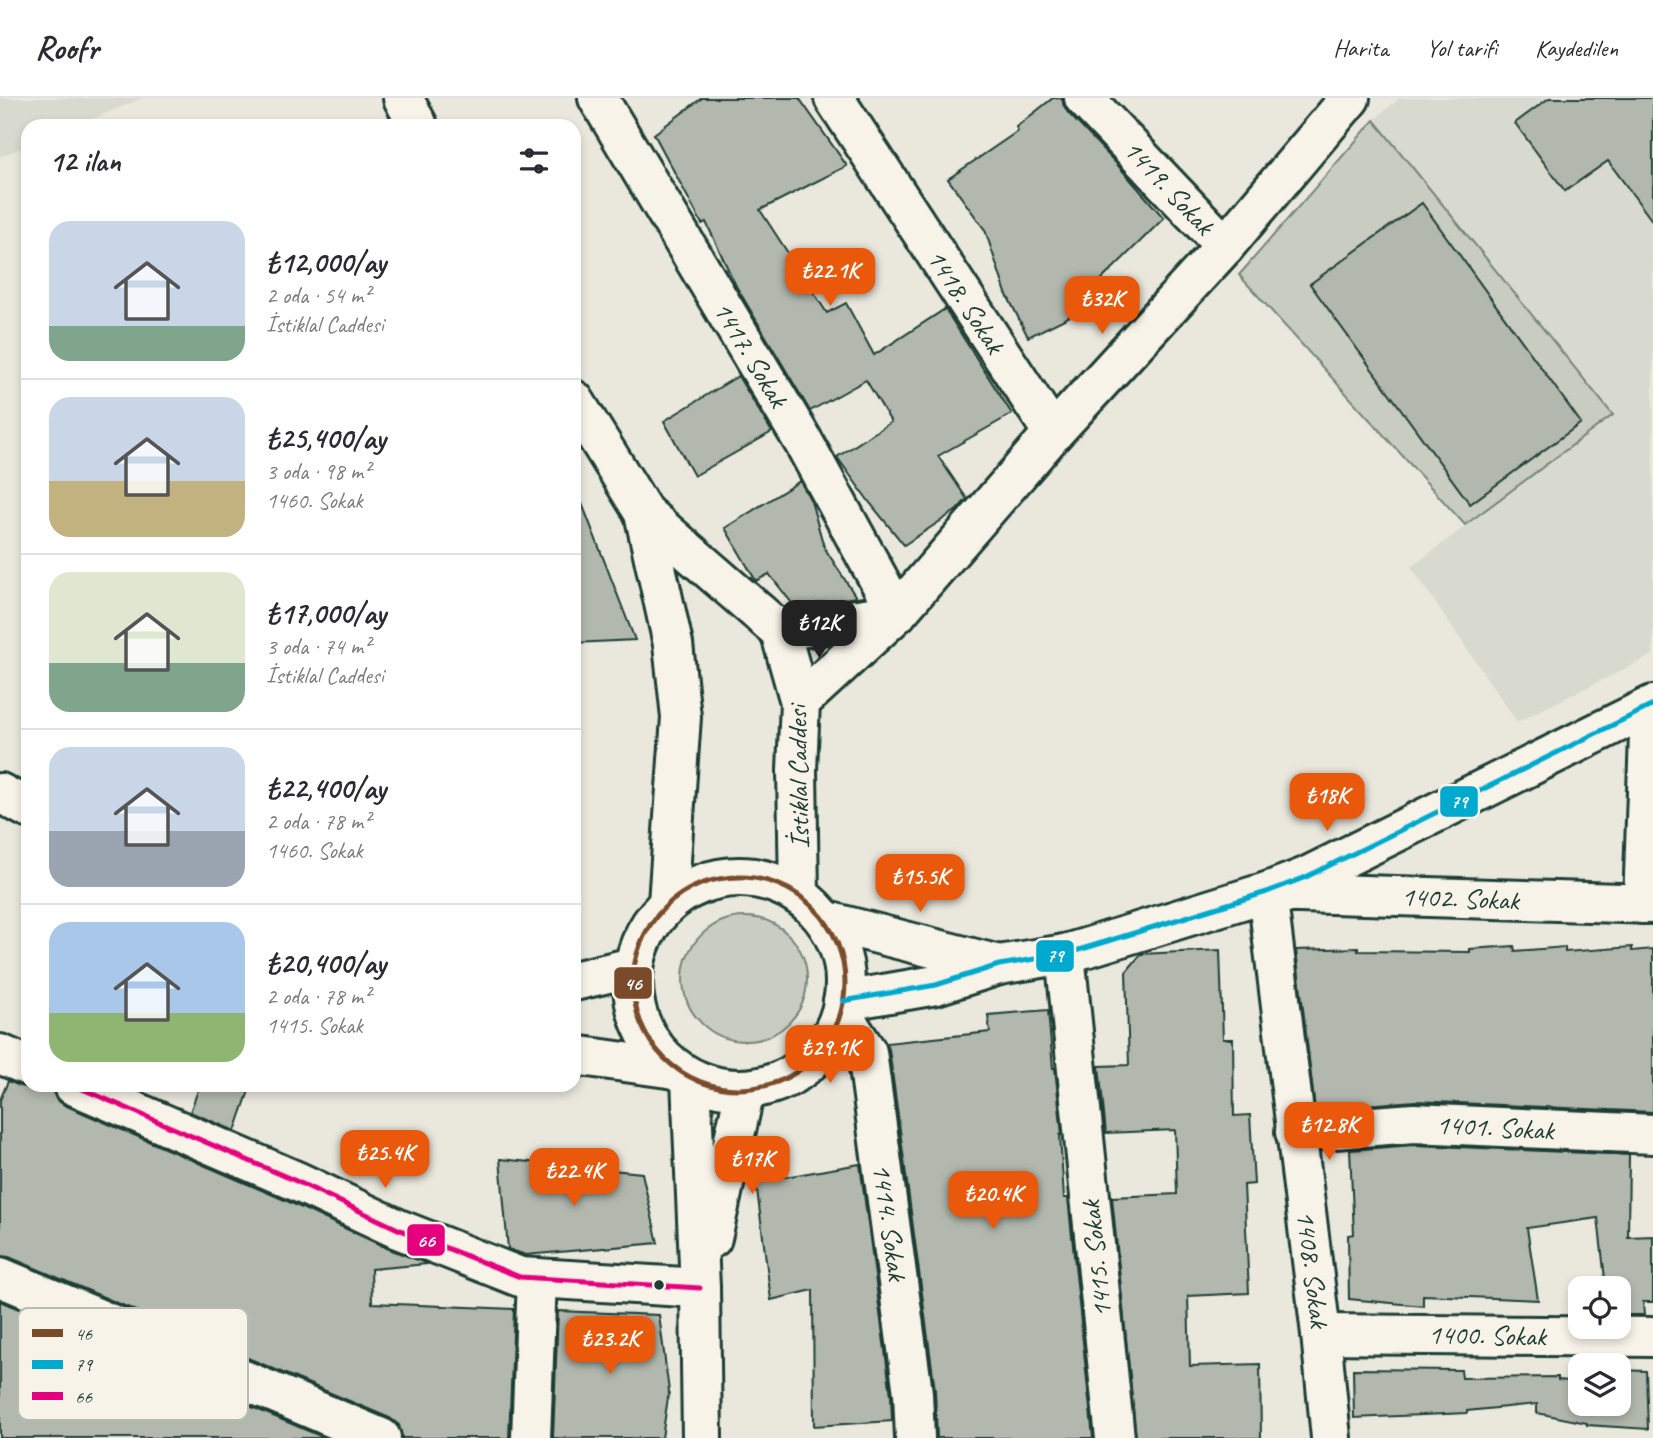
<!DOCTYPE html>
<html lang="tr">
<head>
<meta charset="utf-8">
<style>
	body { margin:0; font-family:Caveat,sans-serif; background:#f2f2f3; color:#2b2b33; height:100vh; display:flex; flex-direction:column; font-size:26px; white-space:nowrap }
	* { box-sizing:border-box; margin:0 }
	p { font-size:23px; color:#7c7c81 }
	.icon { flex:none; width:38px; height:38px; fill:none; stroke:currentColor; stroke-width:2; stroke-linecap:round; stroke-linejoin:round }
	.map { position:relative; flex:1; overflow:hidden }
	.sheet { position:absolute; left:21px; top:21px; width:560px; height:973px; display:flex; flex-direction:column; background:#fff; border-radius:21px; box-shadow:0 4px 10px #0003 }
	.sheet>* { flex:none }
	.buttons { position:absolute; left:1568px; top:1178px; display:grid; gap:14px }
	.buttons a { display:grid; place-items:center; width:63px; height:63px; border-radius:14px; background:#fff; box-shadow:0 4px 10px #0003; font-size:35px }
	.price { position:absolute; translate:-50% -60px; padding:0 16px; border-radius:14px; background:#ea580c; color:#fff; font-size:23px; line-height:46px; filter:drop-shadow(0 2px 4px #0008) }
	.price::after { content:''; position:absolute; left:50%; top:42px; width:21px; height:16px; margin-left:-10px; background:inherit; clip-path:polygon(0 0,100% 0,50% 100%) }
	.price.selected { background:#222; color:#fff }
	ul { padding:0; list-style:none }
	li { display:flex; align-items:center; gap:21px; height:175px; padding:0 28px }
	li+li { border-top:2px solid #e1e1e2 }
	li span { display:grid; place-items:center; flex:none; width:196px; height:140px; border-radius:21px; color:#555 }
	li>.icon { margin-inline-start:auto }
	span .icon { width:84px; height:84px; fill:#fffc; stroke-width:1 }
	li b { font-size:30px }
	h2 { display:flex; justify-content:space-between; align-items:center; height:84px; padding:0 28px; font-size:30px }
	header { display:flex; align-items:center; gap:42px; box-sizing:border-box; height:98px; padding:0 35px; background:#fff; border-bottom:2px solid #e1e1e2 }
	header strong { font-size:33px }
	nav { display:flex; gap:38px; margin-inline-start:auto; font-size:24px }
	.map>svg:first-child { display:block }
	.built { fill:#d9dacf }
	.green { fill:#c8ccc1; stroke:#74847a; stroke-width:2 }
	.building { fill:#b2b8ae; stroke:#1f3d34; stroke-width:2 }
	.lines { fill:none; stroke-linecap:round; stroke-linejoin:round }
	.minor-casing { stroke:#1f3d34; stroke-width:44 }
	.minor { stroke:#f7f3e8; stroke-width:38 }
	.bus-1-casing { stroke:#f7f3e8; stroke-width:10 }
	.bus-2-casing { stroke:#f7f3e8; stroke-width:10 }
	.bus-3-casing { stroke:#f7f3e8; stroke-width:10 }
	.bus-1 { stroke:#7a4b2a; stroke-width:5 }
	.bus-2 { stroke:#00a9ce; stroke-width:5 }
	.bus-3 { stroke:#e5007d; stroke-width:5 }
	.bus-dot { fill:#1f3d34; stroke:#f7f3e8; stroke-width:2.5 }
	.labels { text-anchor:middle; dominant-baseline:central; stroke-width:5; stroke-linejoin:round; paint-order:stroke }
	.street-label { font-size:28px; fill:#1f3d34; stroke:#f7f3e8 }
	.key { fill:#f7f3e8; stroke:#b6bcb2; stroke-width:2 }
	.key-label { font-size:19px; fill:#1f3d34 }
	.line-badge { stroke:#f7f3e8; stroke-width:2.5 }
	.badge-label { font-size:19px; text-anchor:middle; font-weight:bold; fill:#fff }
</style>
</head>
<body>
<header>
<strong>Roofr</strong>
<nav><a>Harita</a><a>Yol tarifi</a><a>Kaydedilen</a></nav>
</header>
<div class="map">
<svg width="1653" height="1340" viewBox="0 0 1653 1340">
	<rect width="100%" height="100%" fill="#eae8dd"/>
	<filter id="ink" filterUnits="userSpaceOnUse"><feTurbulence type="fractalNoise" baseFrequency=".0143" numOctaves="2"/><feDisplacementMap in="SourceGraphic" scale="14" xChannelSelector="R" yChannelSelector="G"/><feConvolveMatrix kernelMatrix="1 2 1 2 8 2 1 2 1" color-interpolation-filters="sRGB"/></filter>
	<g filter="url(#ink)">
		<g class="built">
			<polygon points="0,0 143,0 75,28 28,28 28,47 0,59"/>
			<polygon points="1399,0 1653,0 1653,557 1517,624 1411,469 1613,317 1374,22"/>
		</g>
		<g class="green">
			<polygon points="1374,22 1613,317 1465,427 1239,177"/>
			<circle cx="745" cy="881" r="62"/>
		</g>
		<g class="building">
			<polygon points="702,0 799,0 847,68 760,112 827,215 846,205 874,257 945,211 1012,316 938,358 967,401 957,412 904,447 870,405 837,359 891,324 866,282 810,313 736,188 706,124 702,126 654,36"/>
			<polygon points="1053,0 1061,0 1063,2 1063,6 1068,15 1115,64 1164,120 1090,193 1095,206 1028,239 1006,195 985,132 948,81 1018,33 1016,29"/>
			<polygon points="1549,0 1653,0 1653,124 1608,63 1565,93 1515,25"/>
			<polygon points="1422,105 1581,325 1470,406 1310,186"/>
			<polygon points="738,278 772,334 694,378 664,323"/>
			<polygon points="800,383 811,403 824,449 856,499 795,509 769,476 756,483 725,430"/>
			<polygon points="576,390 635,542 574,545 574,391"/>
			<polygon points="1514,848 1515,853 1565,849 1565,854 1632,849 1632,853 1653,851 1653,1014 1415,1003 1315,1011 1296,852 1358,850 1358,853 1470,854 1470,851"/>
			<polygon points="1220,852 1223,941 1233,941 1234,1018 1250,1017 1254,1086 1244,1087 1249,1195 1188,1198 1190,1268 1260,1266 1261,1340 1136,1340 1112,1099 1177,1096 1175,1032 1106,1035 1099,968 1129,967 1126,874 1141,856"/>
			<polygon points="1048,912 1053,970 1055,970 1062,1037 1060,1037 1064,1100 1068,1100 1093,1340 937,1340 935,1292 889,951 886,945 990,934 988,917"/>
			<polygon points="8,983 20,988 30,990 42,987 52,991 56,1001 64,1007 287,1103 389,1151 428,1166 371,1171 372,1205 514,1211 509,1340 402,1340 399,1327 390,1320 9,1159 0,1158 0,1002"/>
			<polygon points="200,987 251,987 235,1033 190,1014"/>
			<polygon points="1414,1047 1629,1057 1628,1139 1653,1138 1653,1204 1643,1204 1644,1217 1619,1217 1619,1190 1606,1190 1598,1120 1527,1130 1538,1202 1423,1197 1423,1208 1349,1201 1348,1137 1354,1136 1350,1052"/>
			<polygon points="500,1061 642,1075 658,1145 526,1157 508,1151"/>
			<polygon points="860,1066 891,1297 892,1323 814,1328 813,1192 771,1202 756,1084"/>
			<polygon points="0,1203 325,1340 0,1340"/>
			<polygon points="558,1213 659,1217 669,1293 662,1340 553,1340"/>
			<polygon points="1353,1271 1461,1272 1462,1280 1558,1279 1558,1282 1580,1284 1580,1306 1619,1306 1619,1272 1646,1273 1648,1331 1587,1327 1587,1325 1537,1315 1537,1306 1467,1313 1467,1315 1354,1320"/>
		</g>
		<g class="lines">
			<defs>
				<g id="minor">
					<polyline points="403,0 418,28"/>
					<polyline points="598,0 803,343 897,515"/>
					<polyline points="834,0 1053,335"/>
					<polyline points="1084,0 1225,148"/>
					<polyline points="574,302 644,415 780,533 800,604 797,672 799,797"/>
					<polyline points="644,415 673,546 681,619 668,805"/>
					<polyline points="780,533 897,515"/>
					<polyline points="800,604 897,515 1053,335 1225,148 1350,0"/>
					<polyline points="0,695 28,710"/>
					<circle cx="739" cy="885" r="106"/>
					<polyline points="1643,806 1650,609"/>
					<polyline points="827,823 999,867"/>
					<polyline points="1065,856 1115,1340"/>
					<polyline points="574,883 633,869"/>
					<polyline points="843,903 936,887 999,867 1065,856 1092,848 1267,794 1306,779 1653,607"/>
					<polyline points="842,916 867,954 913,1295 915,1340"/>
					<polyline points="0,956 28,968"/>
					<polyline points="574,957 675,971"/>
					<polyline points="691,981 700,1190 702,1340"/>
					<polyline points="73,987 296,1083 398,1131 520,1179 700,1190"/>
					<polyline points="1295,1034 1414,1025 1653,1036"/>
					<polyline points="712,1140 745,992"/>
					<polyline points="0,1179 381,1340"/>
					<polyline points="1321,1236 1653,1239"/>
					<polyline points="531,1340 537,1180"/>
					<polyline points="1331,1340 1321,1236 1267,794 1653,806"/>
				</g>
			</defs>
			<use href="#minor" class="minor-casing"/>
			<use href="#minor" class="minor"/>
			<defs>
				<circle id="bus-1" cx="739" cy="885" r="106"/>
				<polyline id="bus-2" points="843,903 936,887 999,867 1065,856 1092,848 1267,794 1306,779 1653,607"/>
				<polyline id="bus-3" points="73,987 296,1083 398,1131 520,1179 700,1190"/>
			</defs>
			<use href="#bus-1" class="bus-1-casing"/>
			<use href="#bus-2" class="bus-2-casing"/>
			<use href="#bus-3" class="bus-3-casing"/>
			<use href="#bus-1" class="bus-1"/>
			<use href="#bus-2" class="bus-2"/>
			<use href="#bus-3" class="bus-3"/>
		</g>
	</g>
	<circle class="bus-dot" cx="659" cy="1187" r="6"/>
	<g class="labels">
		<g class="street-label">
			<text transform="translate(1169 89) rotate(47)">1419. Sokak</text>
			<text transform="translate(966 203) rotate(57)">1418. Sokak</text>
			<text transform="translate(751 256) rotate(59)">1417. Sokak</text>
			<text transform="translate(798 679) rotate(-91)">İstiklal Caddesi</text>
			<text transform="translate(1460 800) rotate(2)">1402. Sokak</text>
			<text transform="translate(1495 1029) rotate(3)">1401. Sokak</text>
			<text transform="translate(890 1124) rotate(82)">1414. Sokak</text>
			<text transform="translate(1096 1161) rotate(-96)">1415. Sokak</text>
			<text transform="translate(1313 1171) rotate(83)">1408. Sokak</text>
			<text transform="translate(1487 1237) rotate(1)">1400. Sokak</text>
		</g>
	</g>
	<rect x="18" y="1210" width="230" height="112" rx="10" class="key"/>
	<rect x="32" y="1231" width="31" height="8" fill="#7a4b2a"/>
	<rect x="32" y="1262" width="31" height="9" fill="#00a9ce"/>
	<rect x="32" y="1294" width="31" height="8" fill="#e5007d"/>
	<g class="key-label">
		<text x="75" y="1242">46</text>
		<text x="75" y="1273">79</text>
		<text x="75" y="1305">66</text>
	</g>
	<g class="line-badge">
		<rect x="1439" y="687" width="40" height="33" rx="7" fill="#00a9ce"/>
		<rect x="1035" y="841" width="40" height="34" rx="7" fill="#00a9ce"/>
		<rect x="613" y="868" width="40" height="34" rx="7" fill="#7a4b2a"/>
		<rect x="406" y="1125" width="40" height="34" rx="7" fill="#e5007d"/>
	</g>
	<g class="badge-label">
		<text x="1459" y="710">79</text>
		<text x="1055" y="864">79</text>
		<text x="633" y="892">46</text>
		<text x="426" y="1149">66</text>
	</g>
</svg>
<div class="buttons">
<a><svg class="icon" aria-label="locate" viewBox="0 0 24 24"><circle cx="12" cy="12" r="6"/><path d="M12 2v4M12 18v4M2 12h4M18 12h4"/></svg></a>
<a><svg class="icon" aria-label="layers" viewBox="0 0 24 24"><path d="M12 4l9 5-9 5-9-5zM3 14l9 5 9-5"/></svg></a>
</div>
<b class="price" style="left:830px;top:210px">₺22.1K</b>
<b class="price" style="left:1102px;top:238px">₺32K</b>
<b class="price selected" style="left:819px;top:562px">₺12K</b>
<b class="price" style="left:1327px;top:735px">₺18K</b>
<b class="price" style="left:920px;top:816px">₺15.5K</b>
<b class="price" style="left:830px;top:987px">₺29.1K</b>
<b class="price" style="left:1329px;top:1064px">₺12.8K</b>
<b class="price" style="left:385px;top:1092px">₺25.4K</b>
<b class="price" style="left:752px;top:1098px">₺17K</b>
<b class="price" style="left:574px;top:1110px">₺22.4K</b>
<b class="price" style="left:993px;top:1133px">₺20.4K</b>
<b class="price" style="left:610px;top:1278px">₺23.2K</b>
<section class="sheet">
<h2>12 ilan<svg class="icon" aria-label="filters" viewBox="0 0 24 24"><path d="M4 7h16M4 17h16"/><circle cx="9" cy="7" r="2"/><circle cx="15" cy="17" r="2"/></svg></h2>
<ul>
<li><span style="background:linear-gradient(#c9d6e8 75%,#7fa58c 0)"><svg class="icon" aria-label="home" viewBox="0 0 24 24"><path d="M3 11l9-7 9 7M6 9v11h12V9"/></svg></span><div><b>₺12,000/ay</b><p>2 oda · 54 m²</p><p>İstiklal Caddesi</p></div></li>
<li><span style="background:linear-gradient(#c9d6e8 60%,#c2b280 0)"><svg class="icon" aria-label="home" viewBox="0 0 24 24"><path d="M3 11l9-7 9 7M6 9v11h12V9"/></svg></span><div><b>₺25,400/ay</b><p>3 oda · 98 m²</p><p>1460. Sokak</p></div></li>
<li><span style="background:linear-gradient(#dfe7d0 65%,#7fa58c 0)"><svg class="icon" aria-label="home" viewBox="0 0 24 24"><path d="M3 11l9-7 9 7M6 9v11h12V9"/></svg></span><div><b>₺17,000/ay</b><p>3 oda · 74 m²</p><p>İstiklal Caddesi</p></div></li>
<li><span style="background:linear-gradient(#c9d6e8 60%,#9aa5b1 0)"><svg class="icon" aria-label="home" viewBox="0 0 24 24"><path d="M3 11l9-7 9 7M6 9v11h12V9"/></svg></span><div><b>₺22,400/ay</b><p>2 oda · 78 m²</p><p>1460. Sokak</p></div></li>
<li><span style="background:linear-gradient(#a9c7e8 65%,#8fb573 0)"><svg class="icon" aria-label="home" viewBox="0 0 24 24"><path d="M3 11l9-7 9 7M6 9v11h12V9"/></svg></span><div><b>₺20,400/ay</b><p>2 oda · 78 m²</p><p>1415. Sokak</p></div></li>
</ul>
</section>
</div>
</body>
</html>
